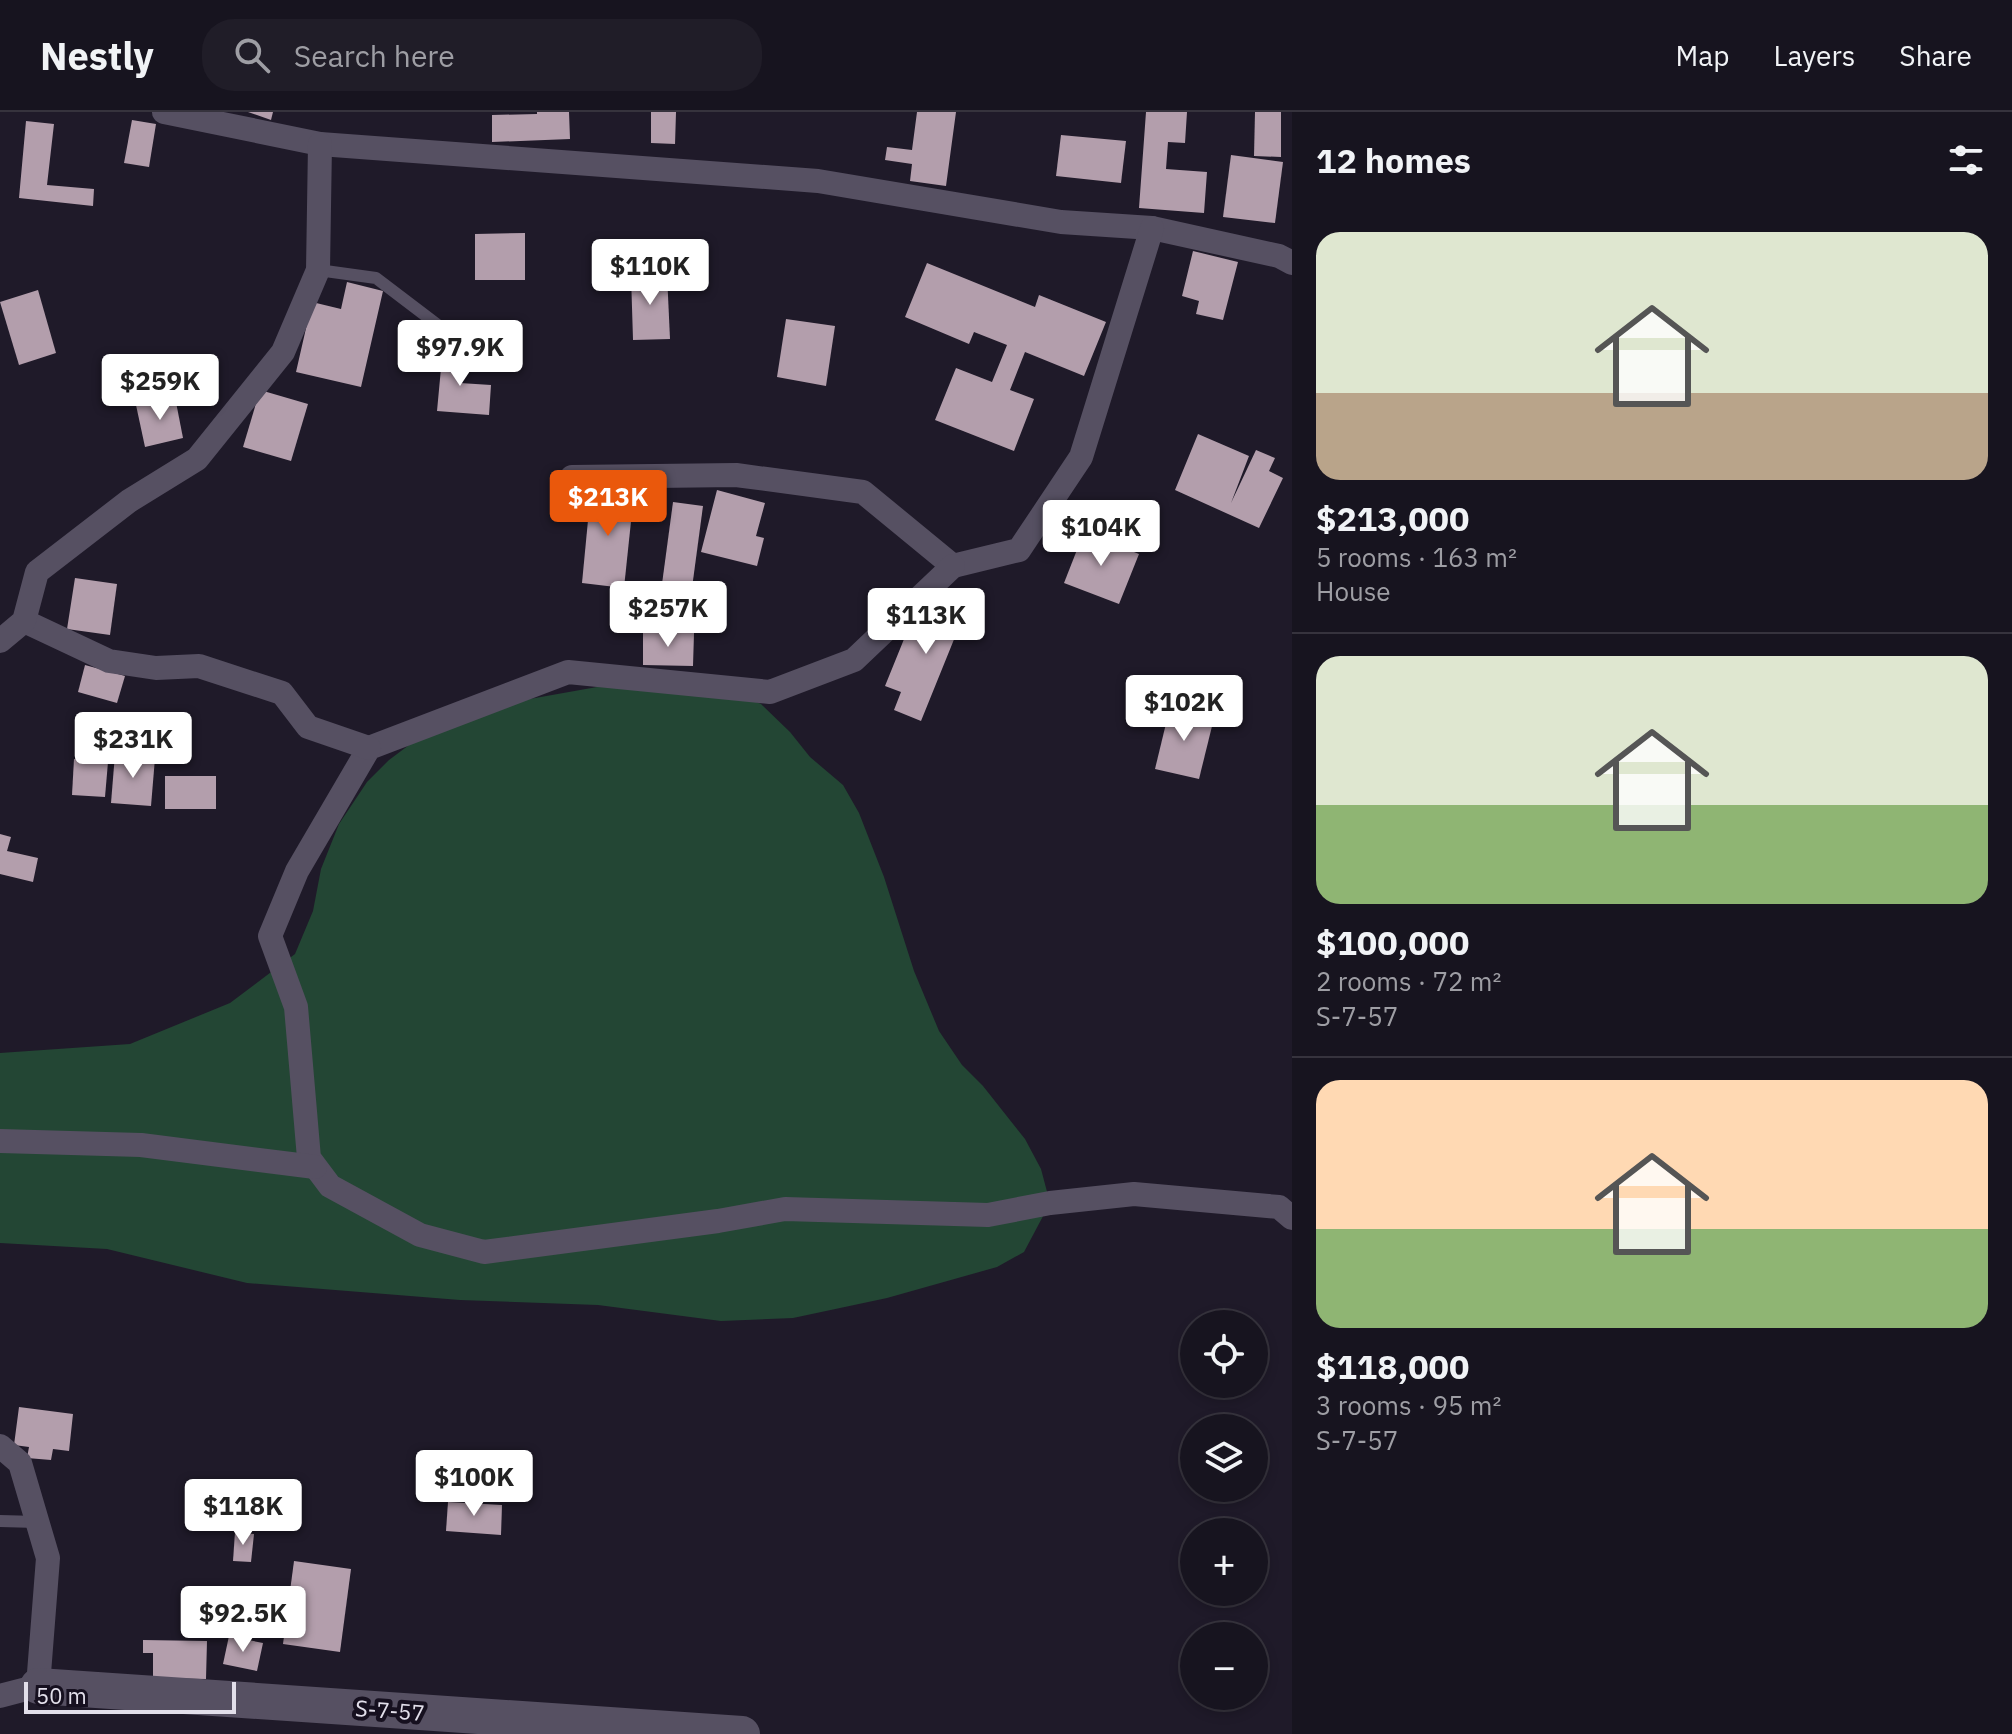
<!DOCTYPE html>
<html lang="en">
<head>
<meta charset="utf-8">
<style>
	body { margin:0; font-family:"IBM Plex Sans","Noto Sans Armenian",sans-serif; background:#201d28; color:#f1f3f6; height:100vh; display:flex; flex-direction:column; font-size:30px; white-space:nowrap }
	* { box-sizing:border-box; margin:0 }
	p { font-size:26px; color:#9e9ea4 }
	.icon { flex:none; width:44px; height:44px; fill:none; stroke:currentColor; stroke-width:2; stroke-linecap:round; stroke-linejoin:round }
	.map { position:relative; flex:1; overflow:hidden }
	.panel { display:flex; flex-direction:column; background:#17141f; width:720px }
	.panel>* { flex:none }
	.controls { position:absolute; left:1180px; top:1198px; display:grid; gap:16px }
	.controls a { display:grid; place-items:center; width:88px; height:88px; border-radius:50%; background:#17141f; box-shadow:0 4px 12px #0003,0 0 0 2px #36333d; font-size:40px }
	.scale { position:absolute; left:24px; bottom:20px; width:212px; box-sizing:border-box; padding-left:8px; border:4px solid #e2dfea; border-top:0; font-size:22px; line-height:28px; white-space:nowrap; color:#e2dfea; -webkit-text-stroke:6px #16101f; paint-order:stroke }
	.price { position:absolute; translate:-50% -68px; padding:0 18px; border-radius:8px; background:#fff; color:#222; font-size:26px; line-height:52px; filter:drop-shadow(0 2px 4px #0008) }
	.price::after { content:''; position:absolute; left:50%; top:48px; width:24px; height:18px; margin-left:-12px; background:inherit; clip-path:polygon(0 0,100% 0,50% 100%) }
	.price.current { background:#ea580c; color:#fff }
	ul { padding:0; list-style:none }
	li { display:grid; align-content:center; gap:16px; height:424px; padding:0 24px }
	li+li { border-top:2px solid #36333d }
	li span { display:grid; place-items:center; height:248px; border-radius:24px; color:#555 }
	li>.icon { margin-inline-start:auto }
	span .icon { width:144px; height:144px; fill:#fffc; stroke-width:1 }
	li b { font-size:34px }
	h2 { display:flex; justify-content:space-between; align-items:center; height:96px; padding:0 24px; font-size:34px }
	header { display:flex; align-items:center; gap:48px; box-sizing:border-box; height:112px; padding:0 40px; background:#17141f; border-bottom:2px solid #36333d }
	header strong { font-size:38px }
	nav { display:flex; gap:44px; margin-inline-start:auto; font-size:28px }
	.search { width:560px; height:72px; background:#201d28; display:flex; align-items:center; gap:20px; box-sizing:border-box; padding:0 28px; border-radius:32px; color:#9e9ea4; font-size:30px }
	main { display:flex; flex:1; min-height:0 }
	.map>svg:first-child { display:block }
	.green { fill:#234634 }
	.building { fill:#b39eac }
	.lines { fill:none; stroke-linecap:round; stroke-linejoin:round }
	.lane { stroke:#565062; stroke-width:12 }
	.street { stroke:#565062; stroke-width:24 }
	.secondary { stroke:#565062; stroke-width:36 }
	.labels { text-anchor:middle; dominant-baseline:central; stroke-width:8; stroke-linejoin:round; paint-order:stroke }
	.street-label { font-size:22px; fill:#e2dfea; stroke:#16101f }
</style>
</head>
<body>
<header>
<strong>Nestly</strong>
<div class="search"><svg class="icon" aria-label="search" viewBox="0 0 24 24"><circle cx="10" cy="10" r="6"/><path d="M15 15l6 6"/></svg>Search here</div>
<nav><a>Map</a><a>Layers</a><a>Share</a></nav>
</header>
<main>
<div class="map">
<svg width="1292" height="1622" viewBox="0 0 1292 1622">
	<rect width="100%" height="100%" fill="#1f1a29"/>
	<polygon class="green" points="597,575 724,576 761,592 790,620 810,645 843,673 859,701 884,765 914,859 939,919 962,953 983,974 1025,1027 1041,1057 1050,1091 1024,1140 997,1155 887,1186 793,1206 721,1209 598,1193 460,1188 247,1171 107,1137 0,1131 0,941 130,932 230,891 295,842 313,799 321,757 339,712 367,670 389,648 421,624 524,588"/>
	<g class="building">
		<polygon points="248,0 273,0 271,8"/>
		<polygon points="537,0 569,0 570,27 492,30 492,3 537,2"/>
		<polygon points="651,0 676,0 675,32 651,31"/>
		<polygon points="917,0 956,0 946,74 910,69 912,52 885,48 887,35 912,38"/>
		<polygon points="1146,0 1187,0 1185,31 1168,30 1166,57 1207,60 1204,101 1139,96"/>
		<polygon points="1255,0 1281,0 1281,45 1254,44"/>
		<polygon points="132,8 156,12 149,55 124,51"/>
		<polygon points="26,9 54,12 47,73 94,77 93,94 19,86"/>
		<polygon points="1061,23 1126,29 1121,71 1056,64"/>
		<polygon points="1231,43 1283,50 1275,111 1223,105"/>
		<polygon points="525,121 525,168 475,168 475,122"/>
		<polygon points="1193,139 1238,150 1223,208 1196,202 1199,189 1182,184"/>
		<polygon points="927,151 1035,195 1039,183 1106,210 1084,264 1025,240 1010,278 1034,287 1014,339 935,308 956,256 992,270 1007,233 974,220 969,232 905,205"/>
		<polygon points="667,162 670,227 633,228 631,163"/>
		<polygon points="347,170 383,179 361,275 296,260 312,190 341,197"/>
		<polygon points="38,178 56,241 19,253 0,190"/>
		<polygon points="786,207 835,214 826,274 777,265"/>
		<polygon points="443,235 463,236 460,271 491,273 489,303 437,299"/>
		<polygon points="260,278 308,292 291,349 243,335"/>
		<polygon points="175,285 183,326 145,335 136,293"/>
		<polygon points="1198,322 1249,344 1231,391 1256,338 1275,346 1269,359 1283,366 1259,416 1175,378"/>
		<polygon points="591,377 634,381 624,476 582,471"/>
		<polygon points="717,378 765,391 756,424 764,426 757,454 701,440"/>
		<polygon points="673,390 703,394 692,476 662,472"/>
		<polygon points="1084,420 1139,442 1119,492 1064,471"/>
		<polygon points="75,466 117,472 110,523 67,517"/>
		<polygon points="948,485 975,496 964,523 957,520 921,609 894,598 901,580 885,574 915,500 938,509"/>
		<polygon points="643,520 694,521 693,554 643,553"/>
		<polygon points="85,553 125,564 117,591 78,580"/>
		<polygon points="1170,595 1214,606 1199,667 1155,657"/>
		<polygon points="115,642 155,646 151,694 111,691"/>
		<polygon points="74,647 108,650 105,685 72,683"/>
		<rect x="165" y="664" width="51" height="33"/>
		<polygon points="0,722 11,725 7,739 38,746 33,770 0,762"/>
		<polygon points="19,1295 73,1302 69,1339 53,1337 51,1348 27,1346 29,1335 14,1333"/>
		<polygon points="448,1390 502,1393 501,1423 446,1419"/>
		<polygon points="235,1420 254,1422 251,1450 233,1449"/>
		<polygon points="294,1449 351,1457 340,1540 283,1532"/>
		<polygon points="229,1524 263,1531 257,1559 223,1552"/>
		<polygon points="143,1528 207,1529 206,1567 153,1566 153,1541 143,1541"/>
	</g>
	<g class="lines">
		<g class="lane">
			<polyline points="318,158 376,166 447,220"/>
			<polyline points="0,1409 37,1410"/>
		</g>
		<g class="street">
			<polyline points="164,0 320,32 818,69 1061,110 1152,116 1279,144 1292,151"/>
			<polyline points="572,365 736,363 863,380 953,454 1019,438 1081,345 1152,116"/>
			<polyline points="953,454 854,548 770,580 568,560 369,636 297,759 270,824 296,895 309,1046 330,1074 420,1123 484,1140 718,1109 785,1097 988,1103 1050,1091 1134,1082 1279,1095 1292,1106"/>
			<polyline points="24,509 109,549 156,556 199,554 282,581 308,615 369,636"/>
			<polyline points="0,529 24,509 37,460 129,389 197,347 283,240 318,158 320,32"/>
			<polyline points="0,1029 141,1033 315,1055"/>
			<polyline points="0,1334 20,1351 48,1446 38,1574 0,1584"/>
		</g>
		<polyline class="secondary" points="38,1574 742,1622"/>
	</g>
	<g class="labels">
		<g class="street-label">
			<text transform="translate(390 1598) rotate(4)">Տ-7-57</text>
		</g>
	</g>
</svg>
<div class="controls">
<a><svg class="icon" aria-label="locate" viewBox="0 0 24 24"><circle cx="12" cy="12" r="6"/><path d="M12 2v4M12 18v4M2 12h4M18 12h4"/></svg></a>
<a><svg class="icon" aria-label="layers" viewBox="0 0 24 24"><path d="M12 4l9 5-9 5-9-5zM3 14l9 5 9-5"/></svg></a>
<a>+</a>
<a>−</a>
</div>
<div class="scale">50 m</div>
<b class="price" style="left:650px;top:195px">$110K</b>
<b class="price" style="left:460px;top:276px">$97.9K</b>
<b class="price" style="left:160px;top:310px">$259K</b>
<b class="price current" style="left:608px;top:426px">$213K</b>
<b class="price" style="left:1101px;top:456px">$104K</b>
<b class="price" style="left:668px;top:537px">$257K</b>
<b class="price" style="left:926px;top:544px">$113K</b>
<b class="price" style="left:1184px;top:631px">$102K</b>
<b class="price" style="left:133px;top:668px">$231K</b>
<b class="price" style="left:474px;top:1406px">$100K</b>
<b class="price" style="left:243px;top:1435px">$118K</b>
<b class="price" style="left:243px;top:1542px">$92.5K</b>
</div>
<section class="panel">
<h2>12 homes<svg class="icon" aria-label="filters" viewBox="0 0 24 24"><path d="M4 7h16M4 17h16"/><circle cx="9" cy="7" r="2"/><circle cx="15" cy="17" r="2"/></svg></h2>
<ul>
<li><span style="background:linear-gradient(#dfe7d0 65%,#b9a48a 0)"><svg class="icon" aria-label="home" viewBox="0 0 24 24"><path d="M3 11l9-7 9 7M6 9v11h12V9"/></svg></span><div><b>$213,000</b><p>5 rooms · 163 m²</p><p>House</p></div></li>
<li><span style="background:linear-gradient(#dfe7d0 60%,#8fb573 0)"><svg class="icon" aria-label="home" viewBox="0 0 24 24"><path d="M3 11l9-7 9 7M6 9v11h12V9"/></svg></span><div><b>$100,000</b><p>2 rooms · 72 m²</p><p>Տ-7-57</p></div></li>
<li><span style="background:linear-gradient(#ffd9b3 60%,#8fb573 0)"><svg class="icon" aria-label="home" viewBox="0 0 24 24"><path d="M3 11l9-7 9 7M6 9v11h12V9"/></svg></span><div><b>$118,000</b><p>3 rooms · 95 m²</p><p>Տ-7-57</p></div></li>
</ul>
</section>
</main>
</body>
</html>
